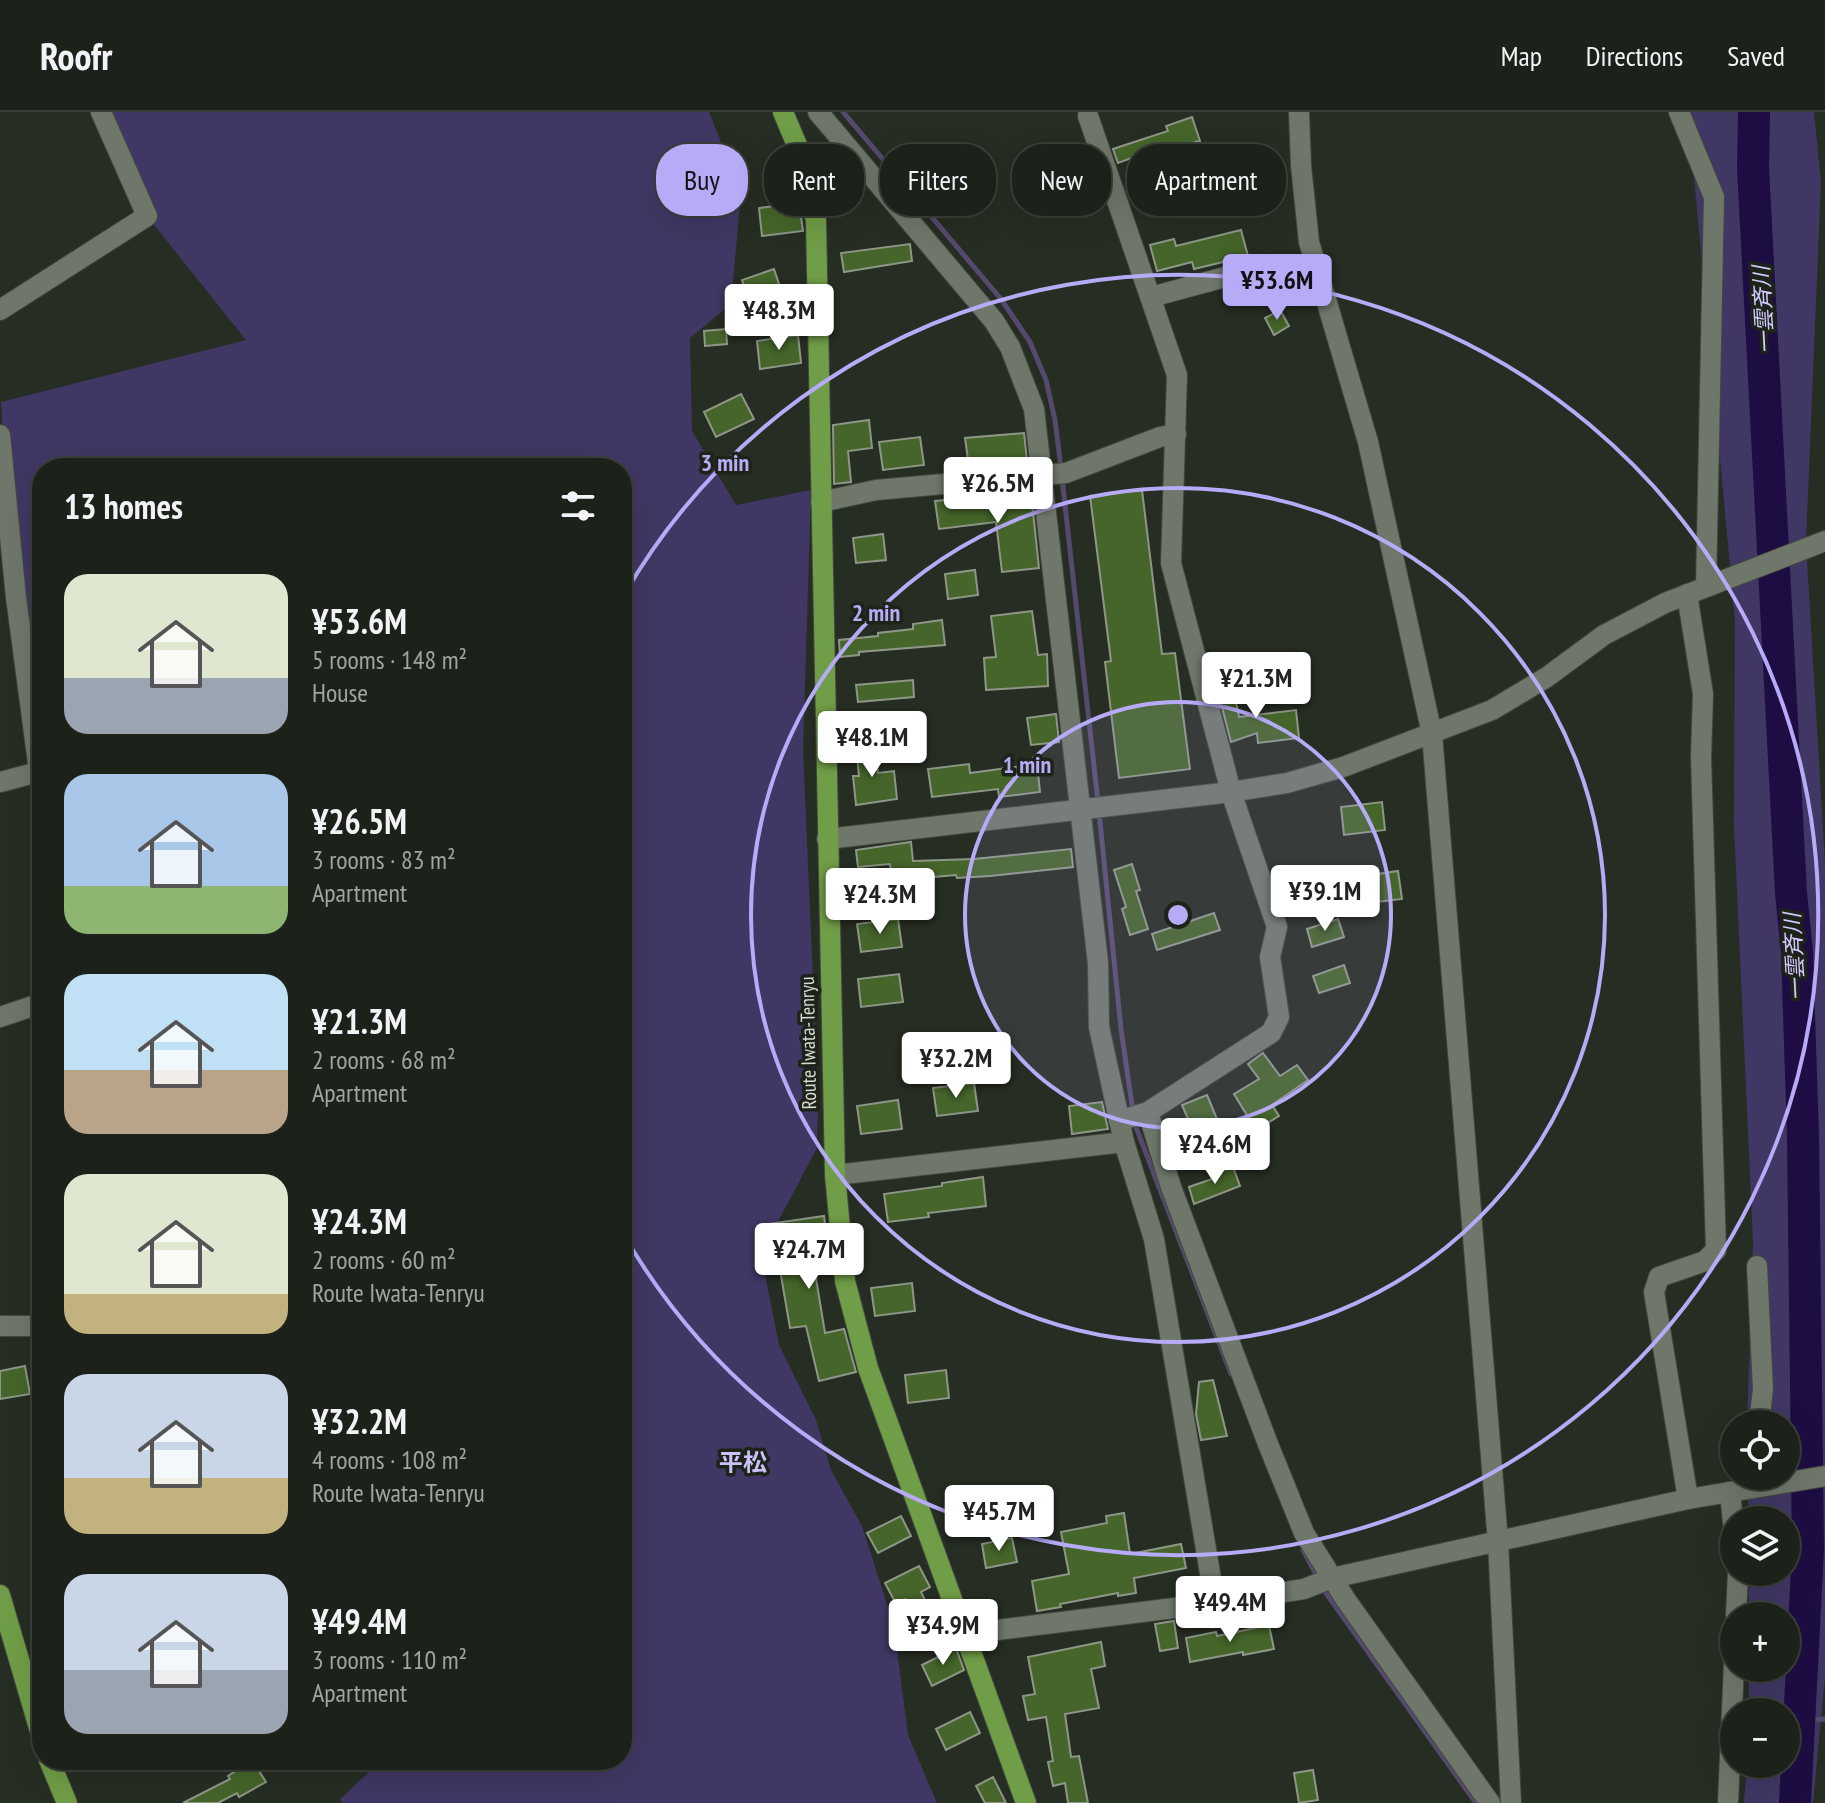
<!DOCTYPE html>
<html lang="en">
<head>
<meta charset="utf-8">
<style>
	body { margin:0; font-family:"PT Sans Narrow","Noto Sans JP",sans-serif; background:#252a23; color:#f1f3f6; height:100vh; display:flex; flex-direction:column; font-size:30px; white-space:nowrap }
	* { box-sizing:border-box; margin:0 }
	p { font-size:26px; color:#a0a4a2 }
	.icon { flex:none; width:44px; height:44px; fill:none; stroke:currentColor; stroke-width:2; stroke-linecap:round; stroke-linejoin:round }
	.map { position:relative; flex:1; overflow:hidden }
	.sheet { position:absolute; left:32px; top:346px; width:600px; height:1312px; display:flex; flex-direction:column; background:#1c221a; border-radius:32px; box-shadow:0 8px 32px #0002,0 0 0 2px #3a3f39 }
	.sheet>* { flex:none }
	.banner { position:absolute; left:656px; top:32px; width:760px; height:72px; display:flex; gap:16px }
	.controls { position:absolute; left:1720px; top:1298px; display:grid; gap:16px }
	.controls a { display:grid; place-items:center; width:80px; height:80px; border-radius:50%; background:#1c221a; box-shadow:0 8px 32px #0002,0 0 0 2px #3a3f39; font-size:40px }
	.price { position:absolute; translate:-50% -68px; padding:0 18px; border-radius:8px; background:#fff; color:#222; font-size:26px; line-height:52px; filter:drop-shadow(0 2px 4px #0008) }
	.price::after { content:''; position:absolute; left:50%; top:48px; width:24px; height:18px; margin-left:-12px; background:inherit; clip-path:polygon(0 0,100% 0,50% 100%) }
	.price.active { background:#b7abf7; color:#111 }
	ul { padding:0; list-style:none }
	li { display:flex; align-items:center; gap:24px; height:200px; padding:0 32px }
	li span { display:grid; place-items:center; flex:none; width:224px; height:160px; border-radius:24px; color:#555 }
	li>.icon { margin-inline-start:auto }
	span .icon { width:96px; height:96px; fill:#fffc; stroke-width:1 }
	li b { font-size:34px }
	h2 { display:flex; justify-content:space-between; align-items:center; height:96px; padding:0 32px; font-size:34px }
	.chip { padding:0 28px; border-radius:32px; background:#1c221a; box-shadow:0 8px 32px #0002,0 0 0 2px #3a3f39; font-size:28px; line-height:72px }
	.chip.active { background:#b7abf7; color:#111 }
	header { display:flex; align-items:center; gap:48px; box-sizing:border-box; height:112px; padding:0 40px; background:#1c221a; border-bottom:2px solid #3a3f39 }
	header strong { font-size:38px }
	nav { display:flex; gap:44px; margin-inline-start:auto; font-size:28px }
	.map>svg:first-child { display:block }
	.green { fill:#403764 }
	.lines { fill:none; stroke-linecap:round; stroke-linejoin:round }
	.stream { stroke:#554a6e; stroke-width:5 }
	.river { stroke:#1e0d43; stroke-width:32 }
	.building { fill:#45652a; stroke:#8e9688; stroke-width:2 }
	.minor-casing { stroke:#43483f; stroke-width:22 }
	.major-casing { stroke:#43483f; stroke-width:22 }
	.minor { stroke:#6f776a; stroke-width:20 }
	.major { stroke:#709d47; stroke-width:20 }
	.ring { fill:none; stroke:#b7abf7; stroke-width:4 }
	.labels { text-anchor:middle; dominant-baseline:central; stroke-width:7; stroke-linejoin:round; paint-order:stroke }
	.street-label { font-size:20px; fill:#d6dad3; stroke:#1d2318 }
	.water-label { font-size:22px; font-style:italic; fill:#d0c9ff; stroke:#1d2318 }
	.quarter-label { font-size:24px; font-weight:bold; fill:#cac2fb; stroke:#1d2318 }
	.centre { fill:#b7abf7; stroke:#1d2318; stroke-width:4 }
	.ring-label { font-size:24px; text-anchor:middle; font-weight:bold; fill:#b7abf7; stroke:#1d2318; stroke-width:7; stroke-linejoin:round; paint-order:stroke }
</style>
</head>
<body>
<header>
<strong>Roofr</strong>
<nav><a>Map</a><a>Directions</a><a>Saved</a></nav>
</header>
<div class="map">
<svg width="1825" height="1691" viewBox="0 0 1825 1691">
	<rect width="100%" height="100%" fill="#262d22"/>
	<g class="green">
		<polygon points="101,0 709,0 741,80 731,192 690,226 692,319 736,393 811,378 803,637 818,982 817,1036 761,1142 779,1233 816,1308 831,1358 862,1414 894,1514 908,1623 937,1691 342,1691 340,1687 382,1648 622,1648 622,356 42,356 42,600 7,397 1,290 246,228 147,104"/>
		<polygon points="1688,0 1814,0 1821,70 1806,431 1825,751 1825,1565 1813,1691 1744,1691 1747,1652 1786,1652 1786,1600 1749,1600 1749,1556 1786,1556 1786,1504 1749,1504 1748,1460 1786,1460 1786,1408 1748,1408 1748,1364 1786,1364 1786,1312 1747,1312 1753,1129 1734,714 1735,509"/>
	</g>
	<g class="lines">
		<g class="stream">
			<polyline points="843,0 1001,187 1030,230 1046,268 1055,308 1061,356"/>
			<polyline points="1062,366 1098,690"/>
			<polyline points="1099,700 1121,917 1133,1000"/>
			<polyline points="1134,1010 1231,1262"/>
			<polyline points="1303,1438 1319,1468"/>
			<polyline points="1323,1477 1476,1691"/>
			<polyline points="1800,1609 1825,1607"/>
		</g>
		<polyline class="river" points="1754,0 1753,56 1791,781 1797,840 1803,1025 1808,1437 1795,1691"/>
	</g>
	<g class="building">
		<polygon points="1192,5 1200,29 1195,30 1210,67 1177,78 1179,81 1156,90 1137,44 1118,51 1113,37 1168,19 1166,14"/>
		<polygon points="799,91 803,119 762,124 759,96"/>
		<polygon points="1241,118 1248,144 1194,157 1192,150 1157,159 1150,133 1174,127 1176,134"/>
		<polygon points="910,132 912,149 844,160 841,141"/>
		<polygon points="774,157 783,184 751,195 742,168"/>
		<polygon points="1280,198 1289,214 1274,223 1265,206"/>
		<polygon points="726,217 727,232 705,234 704,219"/>
		<polygon points="798,223 801,251 760,257 757,229"/>
		<polygon points="741,282 754,307 716,325 704,300"/>
		<polygon points="869,308 872,336 848,339 851,370 834,372 833,313"/>
		<polygon points="1024,321 1027,349 969,355 965,326"/>
		<polygon points="920,325 924,353 883,358 879,330"/>
		<polygon points="1142,378 1162,542 1175,541 1190,657 1119,666 1105,550 1111,549 1090,384"/>
		<polygon points="1031,381 1039,456 1002,460 996,410 939,417 935,389"/>
		<polygon points="883,422 886,448 856,451 853,426"/>
		<polygon points="975,458 978,483 948,487 945,462"/>
		<polygon points="1032,499 1038,543 1047,542 1048,574 986,578 984,546 996,545 991,504"/>
		<polygon points="942,508 945,533 859,540 859,543 840,545 839,528 878,524 878,521 913,517 913,512"/>
		<polygon points="913,568 914,585 858,590 856,573"/>
		<polygon points="1232,569 1239,605 1296,598 1299,626 1258,631 1257,621 1231,630 1216,572"/>
		<polygon points="1056,602 1059,630 1031,633 1027,606"/>
		<polygon points="875,633 878,661 894,659 897,687 856,693 853,664 859,664 856,635"/>
		<polygon points="969,652 970,661 1037,652 1040,680 999,685 998,677 932,685 928,657"/>
		<polygon points="1382,690 1385,718 1344,723 1341,695"/>
		<polygon points="911,730 913,749 974,747 1071,737 1073,755 990,764 957,766 956,763 910,767 911,773 892,775 890,752 858,755 856,738"/>
		<polygon points="1132,752 1140,778 1136,779 1148,817 1130,823 1122,797 1126,795 1114,758"/>
		<polygon points="1398,759 1402,787 1361,792 1357,765"/>
		<polygon points="1214,801 1220,818 1157,838 1152,822"/>
		<polygon points="898,807 902,835 861,840 857,812"/>
		<polygon points="1338,807 1344,825 1312,835 1307,817"/>
		<polygon points="1344,853 1350,871 1319,881 1313,864"/>
		<polygon points="899,862 903,890 861,895 858,867"/>
		<polygon points="1263,941 1280,964 1297,953 1308,968 1272,993 1279,1004 1256,1018 1234,982 1259,967 1248,952"/>
		<polygon points="974,971 978,999 937,1004 933,976"/>
		<polygon points="1207,983 1224,1024 1200,1035 1199,1032 1174,1040 1169,1024 1192,1016 1182,993"/>
		<polygon points="898,988 902,1017 861,1022 857,994"/>
		<polygon points="1102,990 1108,1017 1072,1022 1069,994"/>
		<polygon points="1233,1055 1240,1074 1194,1092 1189,1075 1212,1067 1210,1063"/>
		<polygon points="983,1065 986,1094 928,1101 929,1105 888,1110 884,1082 942,1074 942,1071"/>
		<polygon points="824,1104 830,1146 813,1148 825,1221 844,1217 856,1260 819,1269 806,1214 790,1216 779,1152 774,1153 768,1112"/>
		<polygon points="912,1171 915,1199 875,1204 871,1176"/>
		<polygon points="25,1254 30,1282 0,1287 0,1259"/>
		<polygon points="946,1258 949,1286 908,1291 905,1263"/>
		<polygon points="1213,1268 1227,1324 1201,1328 1196,1302 1199,1270"/>
		<polygon points="1124,1401 1130,1442 1181,1432 1186,1456 1134,1466 1136,1481 1118,1484 1118,1481 1060,1492 1061,1495 1037,1499 1032,1469 1069,1462 1061,1420 1107,1411 1106,1404"/>
		<polygon points="901,1404 911,1424 878,1441 867,1421"/>
		<polygon points="1012,1426 1017,1450 986,1456 982,1432"/>
		<polygon points="919,1454 930,1475 921,1480 932,1503 916,1510 905,1487 896,1492 885,1471"/>
		<polygon points="1174,1509 1178,1536 1160,1539 1155,1512"/>
		<polygon points="1269,1513 1274,1537 1243,1543 1243,1540 1190,1550 1186,1526 1216,1520 1217,1524"/>
		<polygon points="1101,1530 1105,1554 1091,1557 1099,1596 1065,1602 1071,1645 1079,1644 1088,1691 1068,1691 1065,1671 1053,1674 1048,1650 1053,1649 1046,1605 1028,1608 1023,1584 1035,1582 1028,1545"/>
		<polygon points="956,1536 964,1558 932,1574 922,1553"/>
		<polygon points="970,1600 980,1621 946,1638 936,1617"/>
		<polygon points="252,1648 266,1670 239,1685 237,1681 218,1691 183,1691 230,1667 228,1664"/>
		<polygon points="1313,1658 1318,1688 1299,1691 1294,1661"/>
		<polygon points="993,1665 1006,1691 985,1691 976,1674"/>
	</g>
	<g class="lines">
		<defs>
			<g id="minor">
				<polyline points="818,0 994,209 1010,235 1034,297 1098,851 1099,915 1124,1030 1154,1127 1215,1491 1304,1477 1332,1466 1688,1387 1825,1364"/>
				<polyline points="1299,0 1301,54 1309,130 1368,330 1432,622 1498,1430 1511,1691"/>
				<polyline points="1679,0 1714,85 1706,475"/>
				<polyline points="1088,4 1177,263 1171,451 1231,680 1277,815 1270,845 1279,905 1271,921 1148,1000 1119,1009"/>
				<polyline points="1151,185 1251,158"/>
				<polyline points="0,198 147,104 101,0"/>
				<polyline points="0,323 16,485 42,681"/>
				<polyline points="821,390 876,378 1066,361 1160,325 1176,322"/>
				<polyline points="1687,482 1703,582 1701,645 1716,1138 1705,1149 1659,1165 1654,1180 1688,1387"/>
				<polyline points="0,670 42,659"/>
				<polyline points="827,727 1231,680 1287,671 1343,655 1492,598 1547,565 1604,523 1665,491 1825,429"/>
				<polyline points="0,905 42,891"/>
				<polyline points="1148,1000 1171,1075 1268,1332 1304,1421 1346,1488 1490,1691"/>
				<polyline points="835,1063 1124,1030"/>
				<polyline points="1757,1154 1763,1277 1759,1312"/>
				<polyline points="0,1214 42,1214"/>
				<polyline points="1730,1380 1734,1420"/>
				<polyline points="1736,1504 1738,1460"/>
				<polyline points="965,1522 1215,1491"/>
				<polyline points="1728,1691 1734,1552"/>
			</g>
			<g id="major">
				<polyline points="783,0 802,45 816,109 835,1063 845,1169 868,1256 1026,1691"/>
				<polyline points="0,1483 42,1626"/>
				<polyline points="49,1648 67,1691"/>
			</g>
		</defs>
		<use href="#minor" class="minor-casing"/>
		<use href="#major" class="major-casing"/>
		<use href="#minor" class="minor"/>
		<use href="#major" class="major"/>
	</g>
	<circle cx="1178" cy="803" r="213" fill="#b7abf7" fill-opacity=".12"/>
	<g class="ring">
		<circle cx="1178" cy="803" r="213"/>
		<circle cx="1178" cy="803" r="427"/>
		<path d="M624 483A640 640 0 1 1 624 1123"/>
	</g>
	<g class="labels">
		<g class="street-label">
			<text transform="translate(808 931) rotate(-91)">Route Iwata-Tenryu</text>
		</g>
		<g class="water-label">
			<text transform="translate(1763 198) rotate(-93)">一雲斉川</text>
			<text transform="translate(1794 845) rotate(-93)">一雲斉川</text>
		</g>
		<g class="quarter-label">
			<text x="743" y="1350">平松</text>
		</g>
	</g>
	<circle cx="1178" cy="803" r="12" class="centre"/>
	<g class="ring-label">
		<text x="725" y="359">3 min</text>
		<text x="876" y="509">2 min</text>
		<text x="1027" y="661">1 min</text>
	</g>
</svg>
<div class="controls">
<a><svg class="icon" aria-label="locate" viewBox="0 0 24 24"><circle cx="12" cy="12" r="6"/><path d="M12 2v4M12 18v4M2 12h4M18 12h4"/></svg></a>
<a><svg class="icon" aria-label="layers" viewBox="0 0 24 24"><path d="M12 4l9 5-9 5-9-5zM3 14l9 5 9-5"/></svg></a>
<a>+</a>
<a>−</a>
</div>
<b class="price active" style="left:1277px;top:210px">¥53.6M</b>
<b class="price" style="left:779px;top:240px">¥48.3M</b>
<b class="price" style="left:998px;top:413px">¥26.5M</b>
<b class="price" style="left:1256px;top:608px">¥21.3M</b>
<b class="price" style="left:872px;top:667px">¥48.1M</b>
<b class="price" style="left:1325px;top:821px">¥39.1M</b>
<b class="price" style="left:880px;top:824px">¥24.3M</b>
<b class="price" style="left:956px;top:988px">¥32.2M</b>
<b class="price" style="left:1215px;top:1074px">¥24.6M</b>
<b class="price" style="left:809px;top:1179px">¥24.7M</b>
<b class="price" style="left:999px;top:1441px">¥45.7M</b>
<b class="price" style="left:1230px;top:1532px">¥49.4M</b>
<b class="price" style="left:943px;top:1555px">¥34.9M</b>
<div class="banner">
<a class="chip active">Buy</a>
<a class="chip">Rent</a>
<a class="chip">Filters</a>
<a class="chip">New</a>
<a class="chip">Apartment</a>
</div>
<section class="sheet">
<h2>13 homes<svg class="icon" aria-label="filters" viewBox="0 0 24 24"><path d="M4 7h16M4 17h16"/><circle cx="9" cy="7" r="2"/><circle cx="15" cy="17" r="2"/></svg></h2>
<ul>
<li><span style="background:linear-gradient(#dfe7d0 65%,#9aa5b1 0)"><svg class="icon" aria-label="home" viewBox="0 0 24 24"><path d="M3 11l9-7 9 7M6 9v11h12V9"/></svg></span><div><b>¥53.6M</b><p>5 rooms · 148 m²</p><p>House</p></div></li>
<li><span style="background:linear-gradient(#a9c7e8 70%,#8fb573 0)"><svg class="icon" aria-label="home" viewBox="0 0 24 24"><path d="M3 11l9-7 9 7M6 9v11h12V9"/></svg></span><div><b>¥26.5M</b><p>3 rooms · 83 m²</p><p>Apartment</p></div></li>
<li><span style="background:linear-gradient(#bfe0f5 60%,#b9a48a 0)"><svg class="icon" aria-label="home" viewBox="0 0 24 24"><path d="M3 11l9-7 9 7M6 9v11h12V9"/></svg></span><div><b>¥21.3M</b><p>2 rooms · 68 m²</p><p>Apartment</p></div></li>
<li><span style="background:linear-gradient(#dfe7d0 75%,#c2b280 0)"><svg class="icon" aria-label="home" viewBox="0 0 24 24"><path d="M3 11l9-7 9 7M6 9v11h12V9"/></svg></span><div><b>¥24.3M</b><p>2 rooms · 60 m²</p><p>Route Iwata-Tenryu</p></div></li>
<li><span style="background:linear-gradient(#c9d6e8 65%,#c2b280 0)"><svg class="icon" aria-label="home" viewBox="0 0 24 24"><path d="M3 11l9-7 9 7M6 9v11h12V9"/></svg></span><div><b>¥32.2M</b><p>4 rooms · 108 m²</p><p>Route Iwata-Tenryu</p></div></li>
<li><span style="background:linear-gradient(#c9d6e8 60%,#9aa5b1 0)"><svg class="icon" aria-label="home" viewBox="0 0 24 24"><path d="M3 11l9-7 9 7M6 9v11h12V9"/></svg></span><div><b>¥49.4M</b><p>3 rooms · 110 m²</p><p>Apartment</p></div></li>
</ul>
</section>
</div>
</body>
</html>
